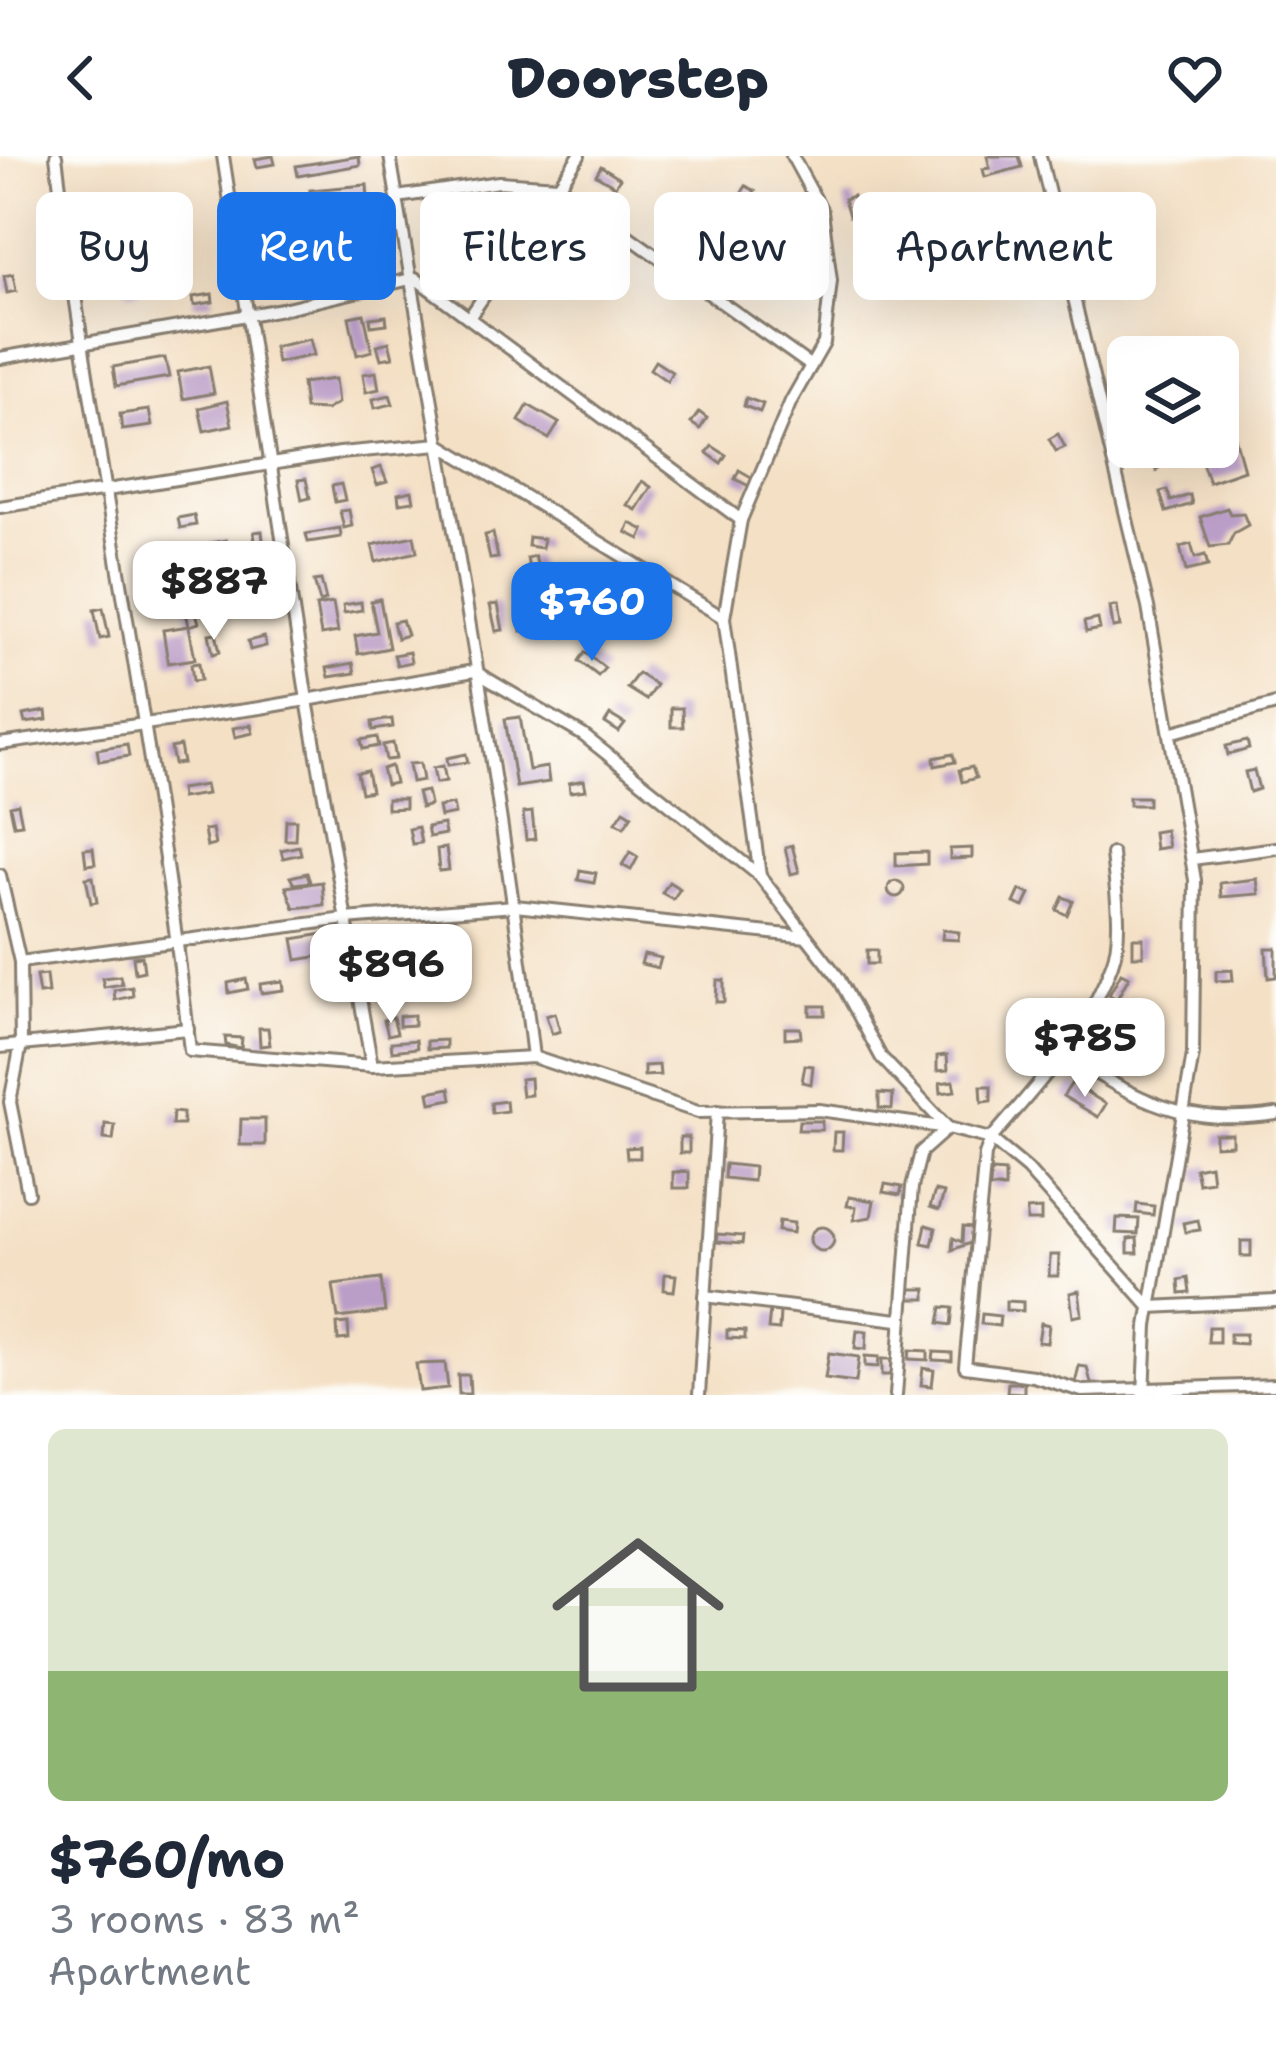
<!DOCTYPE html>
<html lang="en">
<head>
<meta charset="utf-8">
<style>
	body { margin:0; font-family:"Shantell Sans",sans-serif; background:#f6f6f7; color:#1f2937; height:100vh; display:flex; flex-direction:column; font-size:45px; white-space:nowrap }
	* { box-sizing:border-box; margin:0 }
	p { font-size:39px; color:#747a83 }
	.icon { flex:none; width:66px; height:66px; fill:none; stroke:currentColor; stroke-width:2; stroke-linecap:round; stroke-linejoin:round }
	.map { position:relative; height:1239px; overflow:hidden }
	.details { display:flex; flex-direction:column; background:#fff; flex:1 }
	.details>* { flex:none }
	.hud { position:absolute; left:36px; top:36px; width:1206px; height:108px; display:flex; gap:24px }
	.buttons { position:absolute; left:1107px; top:180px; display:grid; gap:24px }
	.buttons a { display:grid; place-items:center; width:132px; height:132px; border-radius:18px; background:#fff; box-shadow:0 12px 48px #0002; font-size:60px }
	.price { position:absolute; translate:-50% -102px; padding:0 27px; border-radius:24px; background:#fff; color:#222; font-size:39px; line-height:78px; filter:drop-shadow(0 3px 6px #0008) }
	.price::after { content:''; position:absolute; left:50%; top:72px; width:36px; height:27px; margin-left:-18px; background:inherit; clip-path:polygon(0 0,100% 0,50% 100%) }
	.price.selected { background:#1a73e8; color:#fff }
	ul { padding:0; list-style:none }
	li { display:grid; align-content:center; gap:24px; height:636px; padding:0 48px }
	li span { display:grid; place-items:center; height:372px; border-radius:18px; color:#555 }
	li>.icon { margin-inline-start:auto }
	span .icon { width:216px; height:216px; fill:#fffc; stroke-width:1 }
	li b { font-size:51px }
	.tag { padding:0 42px; border-radius:18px; background:#fff; box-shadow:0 12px 48px #0002; font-size:42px; line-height:108px }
	.tag.selected { background:#1a73e8; color:#fff }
	header { display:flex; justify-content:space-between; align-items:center; height:156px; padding:0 48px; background:#fff; font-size:54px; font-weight:800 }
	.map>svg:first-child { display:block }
	.building { fill:#bb9ec8 }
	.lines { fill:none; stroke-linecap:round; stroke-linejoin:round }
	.street-casing { stroke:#887e70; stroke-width:16 }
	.street { stroke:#fff; stroke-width:10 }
</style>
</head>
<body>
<header><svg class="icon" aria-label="back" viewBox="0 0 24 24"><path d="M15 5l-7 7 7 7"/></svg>Doorstep<svg class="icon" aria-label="heart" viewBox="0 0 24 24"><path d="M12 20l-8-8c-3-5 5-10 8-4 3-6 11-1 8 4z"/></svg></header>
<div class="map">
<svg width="1276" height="1239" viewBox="0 0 1276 1239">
	<rect width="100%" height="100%" fill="#fdfcf7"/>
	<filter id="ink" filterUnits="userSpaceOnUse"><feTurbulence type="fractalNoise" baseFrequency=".00833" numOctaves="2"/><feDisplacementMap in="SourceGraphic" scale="24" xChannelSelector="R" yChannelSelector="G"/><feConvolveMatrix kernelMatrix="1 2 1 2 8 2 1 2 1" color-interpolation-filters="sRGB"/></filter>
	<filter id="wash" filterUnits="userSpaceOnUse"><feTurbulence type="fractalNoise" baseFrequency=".004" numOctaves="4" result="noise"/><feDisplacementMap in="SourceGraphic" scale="48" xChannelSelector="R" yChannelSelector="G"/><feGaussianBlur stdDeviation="2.7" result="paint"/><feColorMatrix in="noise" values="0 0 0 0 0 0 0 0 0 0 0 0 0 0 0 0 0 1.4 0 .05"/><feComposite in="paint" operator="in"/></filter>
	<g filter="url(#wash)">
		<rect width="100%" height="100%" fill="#f4e0c5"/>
		<g id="blocks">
			<g class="building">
				<polygon points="273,0 275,8 257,11 255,3"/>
				<polygon points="359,0 360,9 298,20 296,10"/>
				<polygon points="987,0 1019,0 1022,11 985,21 983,13 990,12"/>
				<polygon points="601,10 620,22 615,30 596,19"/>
				<polygon points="367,29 368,44 311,48 310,34"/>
				<polygon points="746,30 755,35 746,49 737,44"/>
				<polygon points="121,37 124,47 106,51 103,41"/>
				<polygon points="853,40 858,57 849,60 844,43"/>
				<polygon points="136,55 139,72 131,74 127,57"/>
				<polygon points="265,58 267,76 259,76 257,59"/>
				<polygon points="301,62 328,67 326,77 299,71"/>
				<polygon points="371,66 373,78 338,85 335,73"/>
				<polygon points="874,82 875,98 866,99 865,83"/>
				<polygon points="171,95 174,111 165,112 163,97"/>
				<polygon points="146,100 152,128 133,137 126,133 120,104 131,102 133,111"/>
				<polygon points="13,118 16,135 7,137 4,120"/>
				<polygon points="212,138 213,146 194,149 193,141"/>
				<polygon points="364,158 372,195 357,199 349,161"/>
				<polygon points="386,160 387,168 371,170 370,162"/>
				<polygon points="310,183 314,199 277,207 274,191"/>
				<polygon points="389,186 393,201 381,203 377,189"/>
				<polygon points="165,202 169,221 116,230 113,211"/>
				<polygon points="655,205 672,216 667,225 650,213"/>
				<polygon points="209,210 214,237 183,243 178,216"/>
				<polygon points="376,216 379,233 366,236 363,218"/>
				<polygon points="335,223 338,247 326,254 305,253 302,227"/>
				<polygon points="390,239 393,248 375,252 373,243"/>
				<polygon points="746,242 763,248 760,256 744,250"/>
				<polygon points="227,245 232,269 204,275 199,252"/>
				<polygon points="528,249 559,267 549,283 519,265"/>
				<polygon points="149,254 152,270 122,274 120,258"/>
				<polygon points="699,256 707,262 700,273 691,267"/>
				<polygon points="1058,278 1065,291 1056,295 1049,283"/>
				<polygon points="1235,282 1244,314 1209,326 1198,295"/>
				<polygon points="712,290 726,299 721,307 707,297"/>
				<polygon points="1164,291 1168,302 1156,315 1149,295"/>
				<polygon points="381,311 387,326 377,329 372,314"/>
				<polygon points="739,314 753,322 749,330 735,323"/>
				<polygon points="306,323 310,342 302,344 298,324"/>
				<polygon points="642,325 651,331 636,354 627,349"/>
				<polygon points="341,328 345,344 335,346 332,330"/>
				<polygon points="1167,334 1171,345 1190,339 1192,348 1166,356 1160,336"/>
				<polygon points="412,335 414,345 399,347 398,338"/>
				<polygon points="1227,352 1230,358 1243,357 1248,369 1234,377 1228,389 1210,391 1200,361"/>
				<polygon points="349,354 352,370 344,372 340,355"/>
				<polygon points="194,359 196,369 180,372 178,362"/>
				<polygon points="630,367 644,374 640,383 626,376"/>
				<polygon points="340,372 341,381 308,386 306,378"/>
				<polygon points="262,375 264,394 256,395 254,376"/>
				<polygon points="493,377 498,402 490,403 485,379"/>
				<polygon points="414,380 417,396 376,406 372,389"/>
				<polygon points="529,381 544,383 542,392 528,390"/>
				<polygon points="226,384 228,395 213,398 211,387"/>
				<polygon points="1191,388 1195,402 1205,399 1208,410 1186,415 1180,391"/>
				<polygon points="535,400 539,415 530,417 527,402"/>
				<polygon points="267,407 272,432 251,436 250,431 261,428 257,409"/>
				<polygon points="189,408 192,424 182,426 179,410"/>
				<polygon points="172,411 174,422 156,425 154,415"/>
				<polygon points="321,424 326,444 320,446 314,425"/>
				<polygon points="603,429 612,434 603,448 594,443"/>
				<polygon points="380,443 389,492 358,498 355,480 377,476 371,445"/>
				<polygon points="361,446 362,454 344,457 343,449"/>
				<polygon points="333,447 338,476 321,479 316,450"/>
				<polygon points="498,448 503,474 496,475 490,449"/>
				<polygon points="194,450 199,467 189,470 195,503 168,507 163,474 189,470 185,452"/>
				<polygon points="1117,450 1120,471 1113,472 1110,451"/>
				<polygon points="103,452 109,481 100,483 94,454"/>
				<polygon points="566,453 583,464 579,470 562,458"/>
				<polygon points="537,462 539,471 521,475 519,466"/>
				<polygon points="1098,463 1100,473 1086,476 1084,466"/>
				<polygon points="402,464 407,479 397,482 393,466"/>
				<polygon points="558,465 570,473 565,481 553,473"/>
				<polygon points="216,477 220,496 213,498 209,478"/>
				<polygon points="264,481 266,490 250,494 248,485"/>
				<polygon points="409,496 411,506 397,509 394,499"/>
				<polygon points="585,496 605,512 598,520 579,505"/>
				<polygon points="199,507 201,524 193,525 191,508"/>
				<polygon points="353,507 355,517 329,521 327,512"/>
				<polygon points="638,517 656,529 646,544 627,532"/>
				<polygon points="671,552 682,552 683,571 671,571"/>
				<polygon points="46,555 47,564 25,567 23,559"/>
				<polygon points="610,559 625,568 619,576 605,567"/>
				<polygon points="520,561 529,614 547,611 549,626 516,631 505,563"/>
				<polygon points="392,563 393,571 373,574 372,566"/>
				<polygon points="251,569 253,577 235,581 233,572"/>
				<polygon points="377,581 379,590 363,593 361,584"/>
				<polygon points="1247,585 1249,593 1228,599 1226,590"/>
				<polygon points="393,587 396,603 386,604 383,589"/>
				<polygon points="127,588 129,600 99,605 97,593"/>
				<polygon points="180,590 183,607 174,608 171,592"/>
				<polygon points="466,598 468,606 448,609 447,602"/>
				<polygon points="953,598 955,606 935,610 934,602"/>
				<polygon points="420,607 423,624 412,626 409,608"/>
				<polygon points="391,610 395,627 386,629 382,613"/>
				<polygon points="443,610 446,625 436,627 433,612"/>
				<polygon points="972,611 976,622 962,626 959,614"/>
				<polygon points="1254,614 1259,633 1250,636 1245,616"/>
				<polygon points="367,615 371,635 361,637 357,617"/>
				<polygon points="584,624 586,634 570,636 569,627"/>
				<polygon points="205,629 207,638 181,642 180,633"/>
				<polygon points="427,635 430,649 421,652 417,637"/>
				<rect x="1129" y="641" width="19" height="8"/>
				<polygon points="387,643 405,643 405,652 387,653"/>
				<polygon points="18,648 22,668 14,669 10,650"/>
				<polygon points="453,648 455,658 440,661 438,651"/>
				<polygon points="624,654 632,659 624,671 616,666"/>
				<polygon points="532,656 535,683 526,684 523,657"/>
				<polygon points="286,664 296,664 295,684 285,684"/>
				<polygon points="443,668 445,678 429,681 427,671"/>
				<polygon points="418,671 421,687 412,688 409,673"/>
				<polygon points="212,673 215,689 207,691 204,674"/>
				<polygon points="1165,674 1168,691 1155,693 1153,676"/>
				<polygon points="792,689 799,716 791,718 785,691"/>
				<polygon points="299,690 301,698 283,702 281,694"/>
				<polygon points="93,692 95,708 86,709 84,693"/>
				<polygon points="446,692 449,714 439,715 437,693"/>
				<polygon points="972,692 972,702 950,703 950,693"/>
				<polygon points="630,696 638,701 631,714 622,709"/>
				<polygon points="927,696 927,708 896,710 896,697"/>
				<polygon points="580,714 596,717 594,727 578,724"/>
				<polygon points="307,717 310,726 294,728 290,721"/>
				<polygon points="93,721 97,746 91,747 86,722"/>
				<polygon points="1257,723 1259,738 1221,741 1220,727"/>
				<circle cx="896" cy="733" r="8"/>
				<polygon points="322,726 324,749 294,752 286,731"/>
				<polygon points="669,726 680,733 673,743 662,737"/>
				<polygon points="1020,734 1030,738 1024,751 1014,747"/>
				<polygon points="1063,741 1073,745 1067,759 1057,754"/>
				<polygon points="943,774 959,776 958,784 942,783"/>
				<polygon points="329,777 332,798 297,804 293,783"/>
				<polygon points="407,777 417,777 418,796 408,797"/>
				<rect x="1133" y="782" width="10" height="18"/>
				<polygon points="1266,792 1276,792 1276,821 1268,822"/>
				<rect x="867" y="794" width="10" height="14"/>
				<polygon points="644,798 661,802 658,812 641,808"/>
				<polygon points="142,800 144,815 135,817 133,801"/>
				<polygon points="1232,814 1233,824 1216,825 1216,815"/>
				<polygon points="1121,817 1129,821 1117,843 1109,839"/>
				<polygon points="46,819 48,837 39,838 36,820"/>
				<polygon points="120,820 122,828 104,831 102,822"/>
				<polygon points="246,823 248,833 229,837 228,827"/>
				<polygon points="717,824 724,824 724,846 716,846"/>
				<polygon points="283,825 284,834 261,837 260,828"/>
				<polygon points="132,831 133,840 115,844 114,834"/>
				<rect x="810" y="850" width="15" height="9"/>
				<polygon points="1129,850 1143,859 1139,866 1124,858"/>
				<polygon points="555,857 560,875 552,878 546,860"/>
				<polygon points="414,859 414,869 399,870 399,860"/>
				<polygon points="393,861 397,877 388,879 384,864"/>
				<polygon points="259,872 268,872 270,889 260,890"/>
				<polygon points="785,872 800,872 801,881 785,882"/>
				<polygon points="225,881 242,882 241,892 226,889"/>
				<polygon points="416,884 417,892 392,895 391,886"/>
				<polygon points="446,884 446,892 427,893 427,885"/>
				<polygon points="1097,888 1112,895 1108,903 1093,896"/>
				<polygon points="947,899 948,914 937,915 937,900"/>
				<polygon points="659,909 660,919 644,920 644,910"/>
				<polygon points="805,909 813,910 811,928 802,926"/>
				<polygon points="530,922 531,939 522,940 520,923"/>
				<polygon points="953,925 955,935 941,937 940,927"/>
				<polygon points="1072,927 1106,948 1098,961 1063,940"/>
				<polygon points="981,930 991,930 991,945 982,946"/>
				<polygon points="450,932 452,943 431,947 429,936"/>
				<polygon points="879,937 893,938 892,953 879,952"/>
				<polygon points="506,945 507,955 492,957 491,947"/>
				<polygon points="173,956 183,957 183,969 172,969"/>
				<polygon points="241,963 265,963 265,989 240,989"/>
				<polygon points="799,965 822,965 822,974 798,974"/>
				<polygon points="105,968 115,969 113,984 104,983"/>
				<polygon points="834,976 843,976 842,994 833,994"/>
				<polygon points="1215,978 1232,978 1232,989 1215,990"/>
				<rect x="680" y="981" width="9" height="16"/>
				<polygon points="640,991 640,1002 627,1002 626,992"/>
				<polygon points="725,1008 754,1011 753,1025 724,1022"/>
				<polygon points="1210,1009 1212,1025 1198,1027 1195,1012"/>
				<polygon points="991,1015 1005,1016 1005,1032 990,1032"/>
				<rect x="673" y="1016" width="16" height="16"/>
				<polygon points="885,1028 902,1031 900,1039 883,1036"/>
				<polygon points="935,1035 944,1037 939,1054 930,1051"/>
				<polygon points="849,1041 874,1045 871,1061 854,1064 856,1051 847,1050"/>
				<polygon points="1137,1048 1154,1050 1153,1059 1136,1057"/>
				<polygon points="1041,1053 1041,1065 1027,1065 1027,1054"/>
				<polygon points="1117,1062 1139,1063 1138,1078 1116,1077"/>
				<polygon points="1198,1064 1200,1074 1185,1076 1183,1067"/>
				<polygon points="779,1065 794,1067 793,1077 778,1075"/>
				<polygon points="926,1069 936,1072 932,1089 922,1087"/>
				<circle cx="822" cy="1083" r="12"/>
				<polygon points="963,1071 972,1072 970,1087 952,1094 953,1082 962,1086"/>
				<polygon points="717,1078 743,1080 742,1088 716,1086"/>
				<polygon points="1137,1082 1138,1097 1128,1097 1128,1083"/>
				<rect x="1241" y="1085" width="10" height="15"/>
				<polygon points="1050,1099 1059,1099 1058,1120 1049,1120"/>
				<polygon points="665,1118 676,1119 674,1135 664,1134"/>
				<polygon points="1188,1122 1190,1137 1180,1138 1179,1124"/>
				<polygon points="381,1123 385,1156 338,1162 333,1129"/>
				<rect x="910" y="1133" width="16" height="10"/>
				<polygon points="1079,1135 1082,1159 1073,1161 1070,1137"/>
				<polygon points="1006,1145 1023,1146 1023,1155 1006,1154"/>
				<polygon points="942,1151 953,1152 951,1169 939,1167"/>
				<polygon points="770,1155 780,1156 779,1174 768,1173"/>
				<polygon points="982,1158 1000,1160 999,1170 981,1168"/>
				<polygon points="348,1167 349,1183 338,1184 337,1168"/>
				<polygon points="1041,1167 1049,1169 1047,1187 1038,1186"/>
				<polygon points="1209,1171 1219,1171 1219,1186 1208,1186"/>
				<polygon points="727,1174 745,1175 745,1183 727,1182"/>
				<polygon points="857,1174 867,1175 866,1193 855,1192"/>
				<polygon points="1230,1178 1246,1178 1245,1188 1230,1187"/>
				<polygon points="910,1194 928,1195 928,1204 909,1203"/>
				<polygon points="934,1196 952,1197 952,1205 933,1204"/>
				<polygon points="829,1197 859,1201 856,1226 825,1222"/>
				<polygon points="865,1200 879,1201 878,1211 865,1210"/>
				<polygon points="882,1203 892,1203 891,1219 882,1219"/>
				<polygon points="445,1207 448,1232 420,1235 416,1208"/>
				<polygon points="1079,1210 1087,1211 1092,1231 1075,1228"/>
				<polygon points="923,1212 934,1214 932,1230 921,1229"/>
				<polygon points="458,1219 469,1219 470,1238 459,1238"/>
				<polygon points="1008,1227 1024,1227 1024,1237 1007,1236"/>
			</g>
		</g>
	</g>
	<g filter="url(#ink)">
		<use href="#blocks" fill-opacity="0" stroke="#887e70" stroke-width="3"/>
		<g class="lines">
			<defs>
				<g id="street">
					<path d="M56 0C93 300 157 596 190 895L372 910 533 901 698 956 819 954 948 972"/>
					<polyline points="223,0 307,544 372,910"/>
					<path d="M390 0C440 300 497 600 533 901"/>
					<polyline points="792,0 822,55 831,125 824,187 791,245 741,364 724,462 760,720 838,821 881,901 948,972 991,983 1027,1013 1150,1151 1276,1145"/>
					<polyline points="1040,0 1148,451 1195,724 1193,898 1147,1170 1144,1239"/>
					<polyline points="397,41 499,26 558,30 811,210"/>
					<polyline points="469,162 579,0"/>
					<polyline points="0,202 282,153 415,122 741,364"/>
					<polyline points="0,351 340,297 439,288 724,462"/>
					<polyline points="1170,577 1276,548"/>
					<polyline points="0,588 260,552 474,515 583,579 760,720"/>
					<path d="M1112 698C1115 731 1124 777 1112 808 1088 876 1037 929 991 983L985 999 965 1211 1033 1220 1082 1235 1276 1229"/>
					<polyline points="1192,703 1276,692"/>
					<polyline points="0,719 20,806 21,888 10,946 28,1037"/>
					<polyline points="20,806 345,763 515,750 807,781"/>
					<polyline points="0,891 188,873"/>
					<path d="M1064 898C1140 945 1184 971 1276 958"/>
					<polyline points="705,1140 898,1164"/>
					<polyline points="699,1239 717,955"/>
					<polyline points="896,1239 912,1031 921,996 948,972"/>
				</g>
			</defs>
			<use href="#street" class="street-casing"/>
			<use href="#street" class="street"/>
		</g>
	</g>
</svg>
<div class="buttons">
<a><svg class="icon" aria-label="layers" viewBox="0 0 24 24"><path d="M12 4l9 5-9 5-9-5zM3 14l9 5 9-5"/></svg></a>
</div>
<b class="price" style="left:214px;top:487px">$887</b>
<b class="price selected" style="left:592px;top:508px">$760</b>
<b class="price" style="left:391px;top:870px">$896</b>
<b class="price" style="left:1085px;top:944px">$785</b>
<div class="hud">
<a class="tag">Buy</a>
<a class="tag selected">Rent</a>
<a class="tag">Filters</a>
<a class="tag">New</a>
<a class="tag">Apartment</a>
</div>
</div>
<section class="details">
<ul>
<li><span style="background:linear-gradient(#dfe7d0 65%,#8fb573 0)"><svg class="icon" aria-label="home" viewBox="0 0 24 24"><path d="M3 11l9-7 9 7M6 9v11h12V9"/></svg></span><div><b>$760/mo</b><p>3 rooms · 83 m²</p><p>Apartment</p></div></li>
</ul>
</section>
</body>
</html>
